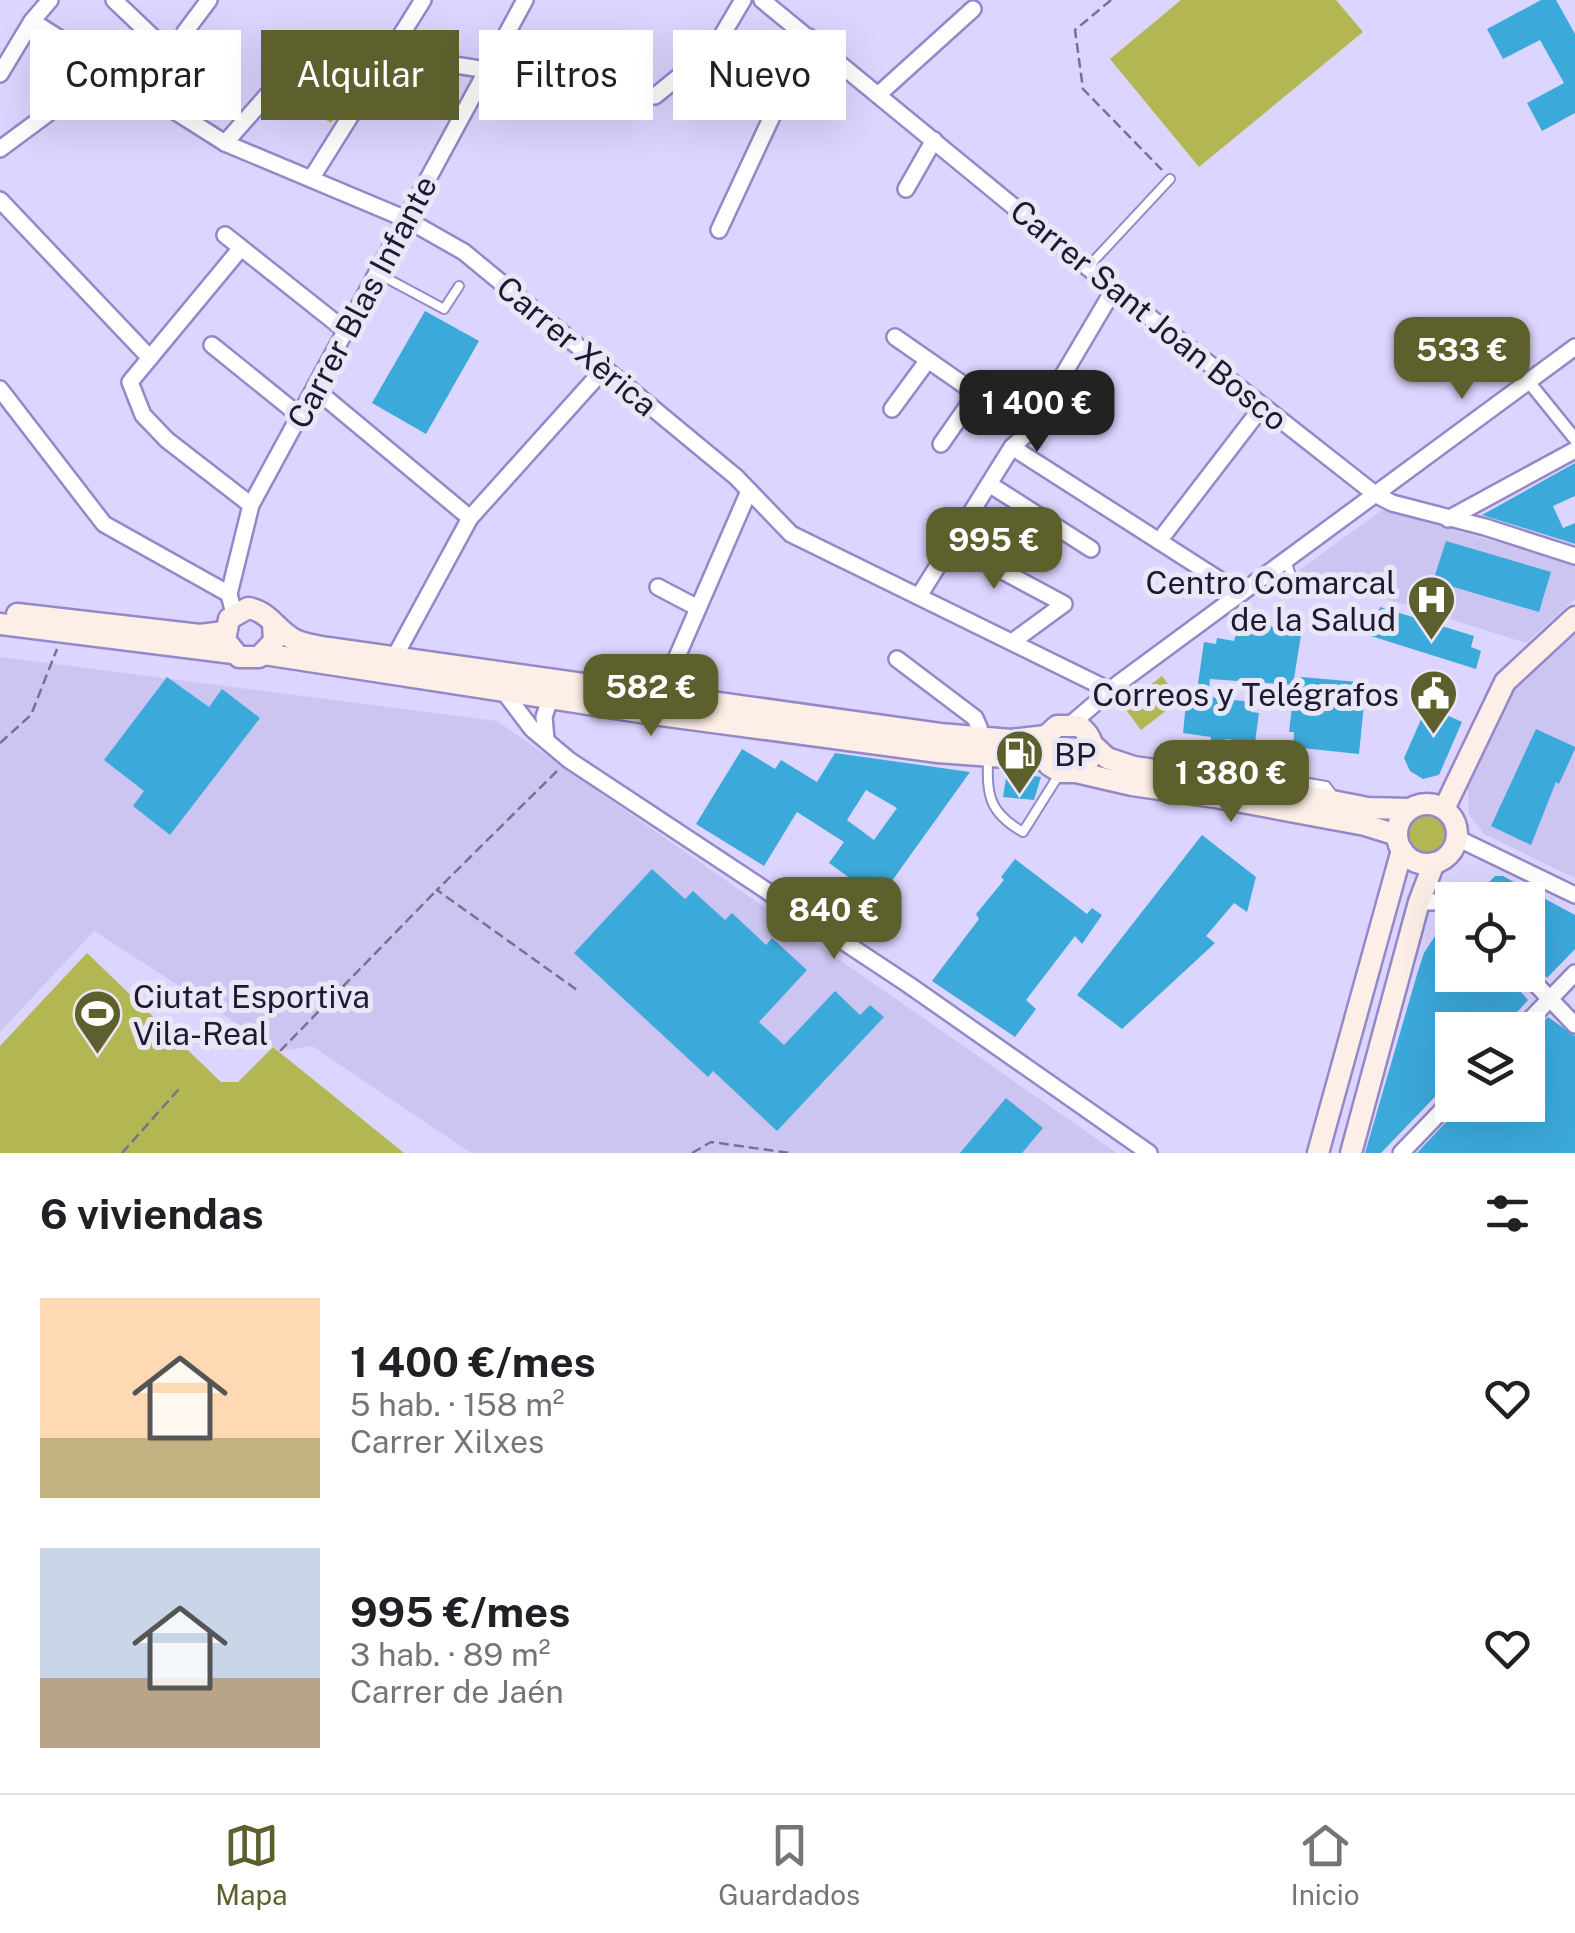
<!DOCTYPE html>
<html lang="es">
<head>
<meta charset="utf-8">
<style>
	body { margin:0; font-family:"Public Sans",sans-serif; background:#f6f6f6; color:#202124; height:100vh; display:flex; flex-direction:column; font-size:38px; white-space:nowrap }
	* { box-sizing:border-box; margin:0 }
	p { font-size:32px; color:#757577 }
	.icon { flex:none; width:55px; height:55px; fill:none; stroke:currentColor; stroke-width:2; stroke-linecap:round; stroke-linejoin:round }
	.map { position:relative; height:1153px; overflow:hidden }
	.drawer { display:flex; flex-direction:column; background:#fff; flex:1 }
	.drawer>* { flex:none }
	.hud { position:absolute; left:30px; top:30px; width:1000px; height:90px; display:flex; gap:20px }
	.fabs { position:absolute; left:1435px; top:882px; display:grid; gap:20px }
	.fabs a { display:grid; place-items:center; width:110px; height:110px; border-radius:0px; background:#fff; box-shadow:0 10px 40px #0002; font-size:50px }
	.price { position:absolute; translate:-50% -85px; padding:0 22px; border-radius:20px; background:#5d602d; color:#fff; font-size:32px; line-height:65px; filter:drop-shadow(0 2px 5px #0008) }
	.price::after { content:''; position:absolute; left:50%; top:60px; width:30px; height:22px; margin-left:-15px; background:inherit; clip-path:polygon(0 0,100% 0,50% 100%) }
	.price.current { background:#222; color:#fff }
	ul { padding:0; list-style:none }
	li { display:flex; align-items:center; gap:30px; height:250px; padding:0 40px }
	li span { display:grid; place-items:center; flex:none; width:280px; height:200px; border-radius:0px; color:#555 }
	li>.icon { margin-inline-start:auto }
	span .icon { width:120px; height:120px; fill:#fffc; stroke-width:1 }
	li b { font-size:42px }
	h2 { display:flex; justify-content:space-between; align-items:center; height:120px; padding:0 40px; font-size:42px }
	.tag { padding:0 35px; border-radius:0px; background:#fff; box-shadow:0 10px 40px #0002; font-size:35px; line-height:90px }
	.tag.current { background:#5d602d; color:#fff }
	.tab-bar { display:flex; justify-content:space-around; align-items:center; height:140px; border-top:2px solid #e0e0e0; background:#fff; font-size:28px; color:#757577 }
	.tab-bar a { display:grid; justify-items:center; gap:5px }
	.tab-bar .current { color:#5d602d }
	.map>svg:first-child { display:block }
	.built { fill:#ccc5f1 }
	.green { fill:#b2b753 }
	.building { fill:#3ca9db; fill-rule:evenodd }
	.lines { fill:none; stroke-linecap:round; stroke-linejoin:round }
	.service-casing { stroke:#9488c9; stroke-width:12 }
	.pedestrian-casing { stroke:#9488c9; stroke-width:16 }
	.minor-casing { stroke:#9488c9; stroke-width:20 }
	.secondary-casing { stroke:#9488c9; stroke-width:25 }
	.path { stroke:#787192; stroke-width:2.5; stroke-dasharray:10 5; stroke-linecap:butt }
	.service { stroke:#fff; stroke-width:8 }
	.pedestrian { stroke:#fff; stroke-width:11 }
	.minor { stroke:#fff; stroke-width:15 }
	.secondary { stroke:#fdefe7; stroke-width:20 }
	.labels { text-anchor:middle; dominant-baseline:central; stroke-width:10; stroke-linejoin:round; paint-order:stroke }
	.street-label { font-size:32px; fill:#1e1831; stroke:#e9e7f5 }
	.poi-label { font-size:32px; fill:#1e1831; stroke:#e9e7f5; text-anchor:end }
</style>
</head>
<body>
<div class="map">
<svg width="1575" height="1153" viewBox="0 0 1575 1153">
	<rect width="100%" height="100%" fill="#dcd5ff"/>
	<g class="built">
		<polygon points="1382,510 1575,564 1575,599 1526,643 1298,571"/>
		<polygon points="1575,632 1575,878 1484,834 1469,815 1468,788 1513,687"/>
		<polygon points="0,657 497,721 1117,1153 471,1153 312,1046 280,1051 94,931 0,1032"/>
	</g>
	<g class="green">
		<polygon points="1181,0 1336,0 1363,32 1199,167 1110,59"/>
		<polygon points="329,57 360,77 331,123 300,104"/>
		<polygon points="1162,676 1180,700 1141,730 1123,706"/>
		<circle cx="1426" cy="833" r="21"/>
		<polygon points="87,953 221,1082 238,1082 273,1047 404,1153 0,1153 0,1046"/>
	</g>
	<g class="building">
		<polygon points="1541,0 1556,0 1575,34 1575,113 1542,131 1527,103 1564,83 1540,40 1503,59 1487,29"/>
		<polygon points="425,311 479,341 426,434 372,403"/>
		<polygon points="1575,463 1575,496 1553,506 1563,528 1575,523 1575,544 1482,515"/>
		<polygon points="1446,541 1551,572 1539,612 1433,581"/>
		<polygon points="1380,607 1474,636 1471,647 1481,651 1476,669 1371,636"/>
		<polygon points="1246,619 1301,635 1293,685 1210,679 1208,697 1252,702 1251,712 1259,713 1255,743 1226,739 1226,743 1211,741 1211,737 1183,733 1186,703 1195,704 1204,642 1216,644 1217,638 1234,641 1236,634 1241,636"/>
		<polygon points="167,677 209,707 222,689 260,718 170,835 133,806 144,791 104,760"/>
		<polygon points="1301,677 1359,682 1358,694 1365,694 1359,754 1293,747 1294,732 1289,732 1292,706 1298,707"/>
		<polygon points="1427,706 1462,722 1439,775 1423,779 1410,771 1404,758"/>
		<polygon points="1536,729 1575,747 1575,749 1559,784 1556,782 1531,845 1491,826"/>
		<path d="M742 749 775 769 781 760 817 782 835 753 970 772 879 899 829 863 844 842 797 812 764 866 696 824ZM866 790 897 808 874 840 847 820Z"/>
		<polygon points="1007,772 1041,777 1034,800 1003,797"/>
		<polygon points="1202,835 1256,877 1247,912 1234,903 1206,936 1215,943 1122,1029 1077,995"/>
		<polygon points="1015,859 1087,914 1092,908 1102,915 1082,944 1075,936 1026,1000 1036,1009 1015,1037 932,981 979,919 976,914 1004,880 1001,877"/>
		<polygon points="652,869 685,899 693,891 725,920 732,913 766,945 772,938 807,970 759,1022 784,1045 835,991 860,1015 870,1005 884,1017 777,1131 713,1071 708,1077 574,953"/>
		<polygon points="1495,876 1503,876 1575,915 1575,949 1547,978 1528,958 1528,900 1472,900"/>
		<polygon points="1443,924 1452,924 1452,975 1506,975 1528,1000 1501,1030 1452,1030 1452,1079 1381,1153 1365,1153 1418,971 1424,953"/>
		<polygon points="1548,1017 1575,1036 1575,1153 1417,1153 1462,1105 1528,1105 1528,1038"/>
		<polygon points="1006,1098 1043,1128 1022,1153 960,1153"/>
	</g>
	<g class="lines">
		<defs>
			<g id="service">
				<polyline points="1088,267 1170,179"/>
				<polyline points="377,273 444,309 459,286"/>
				<polyline points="1286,560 1296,591"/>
				<path d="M988 757C987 795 988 812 1023 832L1060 773"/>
				<polyline points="1164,765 1173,760 1326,786 1335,798"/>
			</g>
			<polyline id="pedestrian" points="1528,381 1575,439"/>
			<g id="minor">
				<polyline points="114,0 180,63"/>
				<polyline points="762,0 1114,289 1375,494 1392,503 1485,527 1575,556"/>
				<polyline points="32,21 225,143 406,219 464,252 736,477 791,534 1109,690"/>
				<polyline points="0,74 32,21 50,0"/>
				<polyline points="879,94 973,9"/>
				<polyline points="158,101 180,63 185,32 209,0"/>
				<polyline points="225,143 313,43 655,96 715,47 743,0"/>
				<polyline points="0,149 108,69"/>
				<polyline points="311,179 423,0"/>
				<polyline points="906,189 934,140"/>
				<polyline points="0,200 150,358"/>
				<polyline points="719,230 809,37"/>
				<polyline points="225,235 346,331"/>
				<polyline points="241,248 130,382 143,415 167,440 251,505"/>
				<polyline points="895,337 1030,431"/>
				<polyline points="212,345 300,416"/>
				<polyline points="0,389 104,524 229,594"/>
				<polyline points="315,389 470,518"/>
				<polyline points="892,409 928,360"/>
				<polyline points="941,444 976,394"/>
				<polyline points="1012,447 1240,593"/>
				<polyline points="989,484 1091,549"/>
				<polyline points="1448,519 1575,450"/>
				<polyline points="1159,541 1262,407"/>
				<polyline points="952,544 1064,604 1012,642"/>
				<polyline points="658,587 698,608"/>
				<polyline points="919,596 1012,447 1030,431 1114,289"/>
				<polyline points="234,614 229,594 251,505 525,0"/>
				<polyline points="394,658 470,518 604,369"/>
				<polyline points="897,659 975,718 979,727 979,738"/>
				<polyline points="504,692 532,729 569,760 909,985 1149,1153"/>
				<polyline points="660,696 749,491"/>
				<polyline points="1071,724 1119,683 1575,347"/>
				<polyline points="546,739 544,717 550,699"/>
				<polyline points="1457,838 1575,895"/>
				<polyline points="1419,902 1452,902"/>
				<polyline points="1527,975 1575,1025"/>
				<polyline points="1520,1030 1575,973"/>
				<polyline points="1401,1153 1452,1100"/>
			</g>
			<g id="secondary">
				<polyline points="17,614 200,635 224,632"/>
				<polyline points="0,624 233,653"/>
				<path d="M273 624 274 641 259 657H239L225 640 229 619 248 608C269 611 277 631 295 640 305 645 317 646 328 648L940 734 1011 740 1046 736"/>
				<polyline points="264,654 653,714 938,752 1046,760"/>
				<polyline points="1093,745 1107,758 1134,767 1218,779 1368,808 1409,809"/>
				<path d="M1076 772C1096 761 1098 739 1079 726H1057L1046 736 1043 752 1049 765 1060 772H1076L1132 785 1215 797 1365 825 1397 835"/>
				<circle cx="1427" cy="834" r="30"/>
				<polyline points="1444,809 1505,682 1575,617"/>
				<polyline points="1318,1153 1402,850"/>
				<polyline points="1351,1153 1419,902 1434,863"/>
			</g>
		</defs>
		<use href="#service" class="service-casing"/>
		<use href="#pedestrian" class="pedestrian-casing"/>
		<use href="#minor" class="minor-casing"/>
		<use href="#secondary" class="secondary-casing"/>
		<g class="path">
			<polyline points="1111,0 1075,30 1083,89 1162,170"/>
			<polyline points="0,743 31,715 57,649"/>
			<polyline points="557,771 437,890 577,990"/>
			<polyline points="280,1051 436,891"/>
			<polyline points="122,1153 179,1089"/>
			<polyline points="692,1153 711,1142 790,1153"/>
		</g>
		<use href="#service" class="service"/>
		<use href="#pedestrian" class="pedestrian"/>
		<use href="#minor" class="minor"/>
		<use href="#secondary" class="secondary"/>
	</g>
	<defs>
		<symbol id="hospital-pin" viewBox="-11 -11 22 30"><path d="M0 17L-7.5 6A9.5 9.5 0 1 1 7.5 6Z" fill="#5d602d" stroke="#e9e7f5"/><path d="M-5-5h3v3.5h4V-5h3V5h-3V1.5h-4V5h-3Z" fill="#fff"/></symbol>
		<symbol id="civic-pin" viewBox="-11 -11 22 30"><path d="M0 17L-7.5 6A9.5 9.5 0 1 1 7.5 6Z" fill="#5d602d" stroke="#e9e7f5"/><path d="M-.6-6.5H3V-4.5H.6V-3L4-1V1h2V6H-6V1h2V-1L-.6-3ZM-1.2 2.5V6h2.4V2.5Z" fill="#fff"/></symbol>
		<symbol id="fuel-pin" viewBox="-11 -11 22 30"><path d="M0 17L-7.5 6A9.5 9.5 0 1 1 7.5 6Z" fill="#5d602d" stroke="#e9e7f5"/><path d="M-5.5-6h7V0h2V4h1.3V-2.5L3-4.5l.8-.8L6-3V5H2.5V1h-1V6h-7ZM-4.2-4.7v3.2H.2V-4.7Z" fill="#fff"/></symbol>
		<symbol id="stadium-pin" viewBox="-11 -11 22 30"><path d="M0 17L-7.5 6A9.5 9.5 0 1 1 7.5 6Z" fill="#5d602d" stroke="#e9e7f5"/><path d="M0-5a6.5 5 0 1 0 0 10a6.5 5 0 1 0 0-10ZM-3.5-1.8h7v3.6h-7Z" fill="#fff"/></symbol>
	</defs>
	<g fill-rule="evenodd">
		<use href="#hospital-pin" x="1404" y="572" width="55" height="75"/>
		<use href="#civic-pin" x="1406" y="666" width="55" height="75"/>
		<use href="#fuel-pin" x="992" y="726" width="55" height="75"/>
		<use href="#stadium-pin" x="70" y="986" width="55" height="75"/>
	</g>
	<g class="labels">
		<g class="street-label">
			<text transform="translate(362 302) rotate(-62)">Carrer Blas Infante</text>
			<text transform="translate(1149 315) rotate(39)">Carrer Sant Joan Bosco</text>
			<text transform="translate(577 346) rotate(40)">Carrer Xèrica</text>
		</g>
		<g class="poi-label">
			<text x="1396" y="582">Centro Comarcal<tspan x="1396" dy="37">de la Salud</tspan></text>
			<text x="1399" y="694">Correos y Telégrafos</text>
			<text x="1054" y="754" text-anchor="start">BP</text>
			<text x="133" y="996" text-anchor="start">Ciutat Esportiva<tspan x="133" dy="37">Vila-Real</tspan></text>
		</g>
	</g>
</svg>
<div class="fabs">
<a><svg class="icon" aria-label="locate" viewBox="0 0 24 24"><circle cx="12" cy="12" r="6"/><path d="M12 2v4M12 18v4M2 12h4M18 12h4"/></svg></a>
<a><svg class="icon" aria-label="layers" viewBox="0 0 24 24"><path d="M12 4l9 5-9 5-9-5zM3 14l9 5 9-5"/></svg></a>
</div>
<b class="price" style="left:1462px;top:402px">533 €</b>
<b class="price current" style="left:1037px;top:455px">1 400 €</b>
<b class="price" style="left:994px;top:592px">995 €</b>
<b class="price" style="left:651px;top:739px">582 €</b>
<b class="price" style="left:1231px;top:825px">1 380 €</b>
<b class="price" style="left:834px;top:962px">840 €</b>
<div class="hud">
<a class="tag">Comprar</a>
<a class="tag current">Alquilar</a>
<a class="tag">Filtros</a>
<a class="tag">Nuevo</a>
</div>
</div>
<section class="drawer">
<h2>6 viviendas<svg class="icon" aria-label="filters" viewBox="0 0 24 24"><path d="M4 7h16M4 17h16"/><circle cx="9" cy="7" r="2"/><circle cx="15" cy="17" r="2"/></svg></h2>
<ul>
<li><span style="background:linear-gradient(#ffd9b3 70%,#c2b280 0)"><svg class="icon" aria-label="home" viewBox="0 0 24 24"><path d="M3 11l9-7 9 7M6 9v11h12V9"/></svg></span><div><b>1 400 €/mes</b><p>5 hab. · 158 m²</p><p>Carrer Xilxes</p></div><svg class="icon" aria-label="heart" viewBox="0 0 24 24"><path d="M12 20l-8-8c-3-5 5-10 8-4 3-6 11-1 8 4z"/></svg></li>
<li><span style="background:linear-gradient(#c9d6e8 65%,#b9a48a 0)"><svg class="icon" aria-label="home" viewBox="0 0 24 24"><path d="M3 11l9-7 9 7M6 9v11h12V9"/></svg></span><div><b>995 €/mes</b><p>3 hab. · 89 m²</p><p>Carrer de Jaén</p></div><svg class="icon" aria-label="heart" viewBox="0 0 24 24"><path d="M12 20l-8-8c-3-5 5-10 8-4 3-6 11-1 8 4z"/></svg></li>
</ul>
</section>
<nav class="tab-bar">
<a class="current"><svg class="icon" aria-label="map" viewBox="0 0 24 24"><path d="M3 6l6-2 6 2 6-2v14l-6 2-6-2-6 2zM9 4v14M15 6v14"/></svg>Mapa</a>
<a><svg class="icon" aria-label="saved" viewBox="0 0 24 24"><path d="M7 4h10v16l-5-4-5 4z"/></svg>Guardados</a>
<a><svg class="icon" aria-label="home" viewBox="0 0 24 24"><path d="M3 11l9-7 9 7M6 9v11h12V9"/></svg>Inicio</a>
</nav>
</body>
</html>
